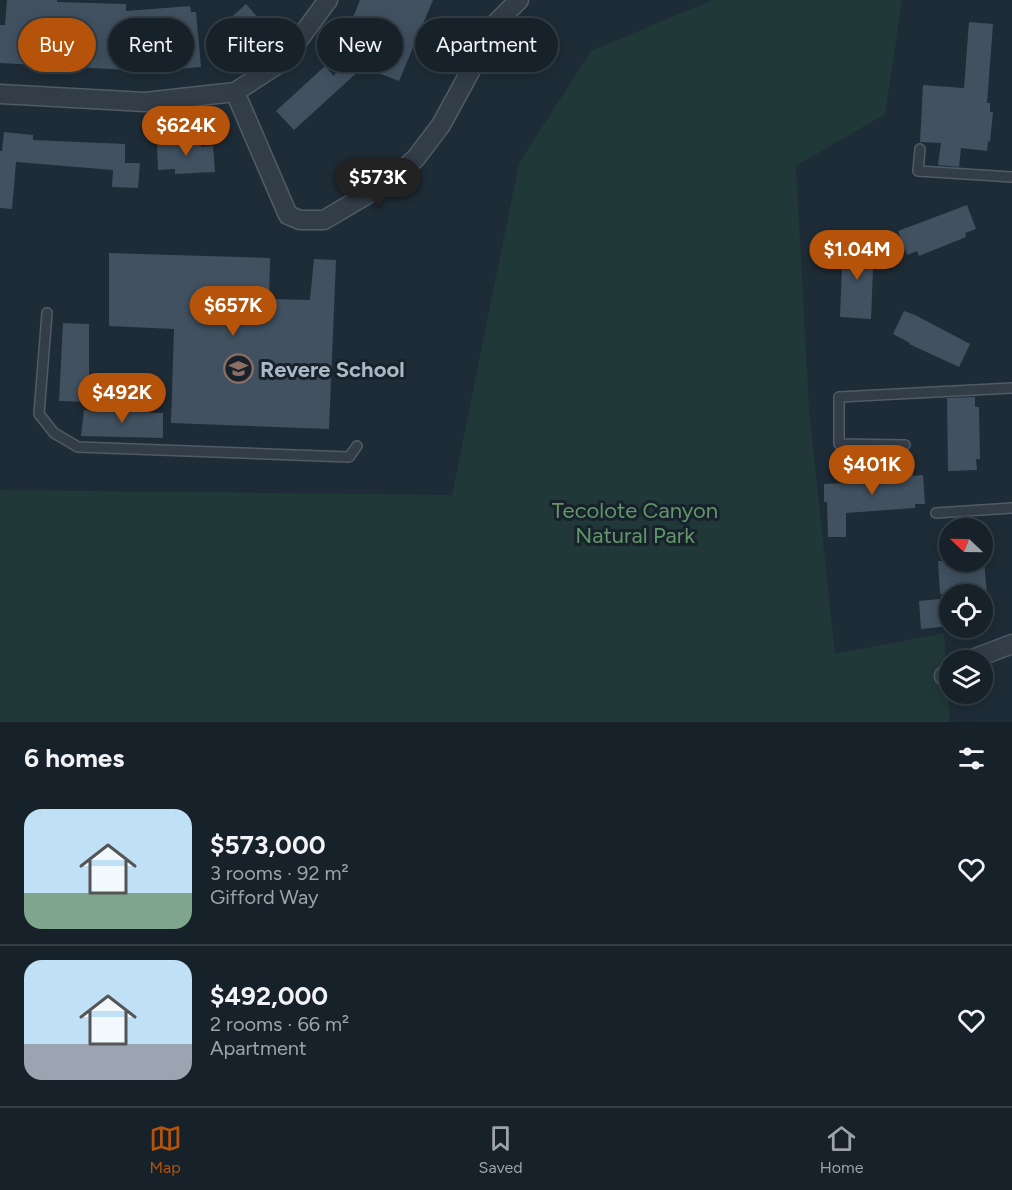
<!DOCTYPE html>
<html lang="en">
<head>
<meta charset="utf-8">
<style>
	body { margin:0; font-family:Figtree,sans-serif; background:#232e35; color:#f1f3f6; height:100vh; display:flex; flex-direction:column; font-size:22px; white-space:nowrap }
	* { box-sizing:border-box; margin:0 }
	p { font-size:20px; color:#9ea3a8 }
	.icon { flex:none; width:33px; height:33px; fill:none; stroke:currentColor; stroke-width:2; stroke-linecap:round; stroke-linejoin:round }
	.map { position:relative; height:722px; overflow:hidden }
	.details { display:flex; flex-direction:column; background:#162129; flex:1 }
	.details>* { flex:none }
	.hud { position:absolute; left:18px; top:18px; width:600px; height:54px; display:flex; gap:12px }
	.needle { width:39px; rotate:292deg }
	.tools { position:absolute; left:939px; top:518px; display:grid; gap:12px }
	.tools a { display:grid; place-items:center; width:54px; height:54px; border-radius:50%; background:#162129; box-shadow:0 3px 15px #0003,0 0 0 2px #353e46; font-size:30px }
	.price { position:absolute; translate:-50% -51px; padding:0 14px; border-radius:21px; background:#b45309; color:#fff; font-size:20px; line-height:39px; filter:drop-shadow(0 2px 3px #0008) }
	.price::after { content:''; position:absolute; left:50%; top:36px; width:18px; height:14px; margin-left:-9px; background:inherit; clip-path:polygon(0 0,100% 0,50% 100%) }
	.price.on { background:#222; color:#fff }
	ul { padding:0; list-style:none }
	li { display:flex; align-items:center; gap:18px; height:150px; padding:0 24px }
	li+li { border-top:2px solid #353e46 }
	li span { display:grid; place-items:center; flex:none; width:168px; height:120px; border-radius:18px; color:#555 }
	li>.icon { margin-inline-start:auto }
	span .icon { width:72px; height:72px; fill:#fffc; stroke-width:1 }
	li b { font-size:26px }
	h2 { display:flex; justify-content:space-between; align-items:center; height:72px; padding:0 24px; font-size:26px }
	.pill { padding:0 21px; border-radius:27px; background:#162129; box-shadow:0 3px 15px #0003,0 0 0 2px #353e46; font-size:21px; line-height:54px }
	.pill.on { background:#b45309; color:#fff }
	.tab-bar { display:flex; justify-content:space-around; align-items:center; height:84px; border-top:2px solid #353e46; background:#162129; font-size:16px; color:#9ea3a8 }
	.tab-bar a { display:grid; justify-items:center; gap:3px }
	.tab-bar .on { color:#b45309 }
	.map>svg:first-child { display:block }
	.green { fill:#203838 }
	.building { fill:#415160 }
	.lines { fill:none; stroke-linecap:round; stroke-linejoin:round }
	.lane-casing { stroke:#505b66; stroke-width:12 }
	.street-casing { stroke:#505b66; stroke-width:21 }
	.lane { stroke:#323d48; stroke-width:9 }
	.street { stroke:#323d48; stroke-width:18 }
	.labels { text-anchor:middle; dominant-baseline:central; stroke-width:6; stroke-linejoin:round; paint-order:stroke }
	.poi-label { font-size:22px; font-weight:bold; fill:#acb8c5; stroke:#18222c; text-anchor:start }
	.park-label { font-size:22px; fill:#639669; stroke:#18222c }
</style>
</head>
<body>
<div class="map">
<svg width="1012" height="722" viewBox="0 0 1012 722">
	<rect width="100%" height="100%" fill="#1e2c37"/>
	<polygon class="green" points="712,0 902,0 885,114 796,166 809,409 835,654 944,633 950,722 0,722 0,490 452,495 519,163 591,51"/>
	<g class="building">
		<polygon points="7,0 57,0 57,2 126,4 126,11 190,6 191,12 196,12 201,67 153,71 151,36 129,37 128,70 0,63 0,25 5,25"/>
		<polygon points="360,0 433,0 399,81 363,67 294,130 276,111 325,66 334,76 351,42 355,39 346,35"/>
		<polygon points="246,4 263,23 241,43 224,24"/>
		<polygon points="969,22 993,24 987,103 990,103 990,112 993,112 990,142 988,141 987,151 961,148 959,167 938,165 941,143 920,142 923,85 964,88"/>
		<polygon points="4,132 33,135 33,140 125,144 125,163 140,163 138,188 112,187 113,170 16,162 12,209 0,208 0,151 2,151"/>
		<polygon points="185,140 185,143 201,142 201,147 213,146 215,172 175,174 175,169 158,170 157,145 163,145 163,141"/>
		<polygon points="967,205 976,229 965,233 966,237 919,256 917,251 907,255 898,231"/>
		<polygon points="843,244 874,245 871,319 840,317"/>
		<polygon points="109,253 270,258 269,299 310,300 314,259 336,260 329,429 171,423 174,329 109,326"/>
		<polygon points="904,311 915,315 970,344 959,367 909,344 910,343 893,334"/>
		<polygon points="63,323 89,324 89,402 59,401"/>
		<polygon points="975,397 975,407 979,407 980,459 976,459 977,470 948,471 947,398"/>
		<polygon points="84,410 163,413 163,438 81,436"/>
		<polygon points="912,468 913,476 923,475 925,504 915,504 915,508 846,513 846,537 828,537 827,502 824,502 824,484 849,483 849,480 860,479 859,472"/>
		<polygon points="938,561 984,561 987,594 940,594"/>
		<polygon points="950,598 950,626 921,629 919,601"/>
	</g>
	<g class="lines">
		<defs>
			<g id="lane">
				<polyline points="920,149 918,171 1012,177"/>
				<polyline points="47,313 39,414 54,433 78,447 349,457 357,446"/>
				<polyline points="905,445 839,444 839,397 1012,388"/>
				<polyline points="936,513 1012,508"/>
			</g>
			<g id="street">
				<polyline points="235,92 288,215 300,220 324,220 390,181 416,158 441,125 497,22 519,0"/>
				<polyline points="0,94 145,102 235,92 283,61 328,0"/>
				<polyline points="970,660 1012,644"/>
				<polyline points="944,676 950,672"/>
			</g>
		</defs>
		<use href="#lane" class="lane-casing"/>
		<use href="#street" class="street-casing"/>
		<use href="#lane" class="lane"/>
		<use href="#street" class="street"/>
	</g>
	<defs>
		<symbol id="school-ring" viewBox="-11 -11 22 22"><circle r="9.5" fill="#18222c" stroke="#8d6e63" stroke-width="1.5"/><path d="M0-5L7-2L0 1L-7-2ZM-4 1L0 2.5L4 1V4Q0 6-4 4Z" fill="#8d6e63"/></symbol>
	</defs>
	<g fill-rule="evenodd">
		<use href="#school-ring" x="222" y="352" width="33" height="33"/>
	</g>
	<g class="labels">
		<g class="poi-label">
			<text x="260" y="369">Revere School</text>
		</g>
		<g class="park-label">
			<text x="635" y="510">Tecolote Canyon<tspan x="635" dy="25">Natural Park</tspan></text>
		</g>
	</g>
</svg>
<div class="tools">
<a><svg class="needle" viewBox="-14 -14 28 28"><path d="M0-13l5 13h-10z" fill="#e53935"/><path d="M0 13l5-13h-10z" fill="#9ea3a8"/></svg></a>
<a><svg class="icon" aria-label="locate" viewBox="0 0 24 24"><circle cx="12" cy="12" r="6"/><path d="M12 2v4M12 18v4M2 12h4M18 12h4"/></svg></a>
<a><svg class="icon" aria-label="layers" viewBox="0 0 24 24"><path d="M12 4l9 5-9 5-9-5zM3 14l9 5 9-5"/></svg></a>
</div>
<b class="price" style="left:186px;top:157px">$624K</b>
<b class="price on" style="left:378px;top:209px">$573K</b>
<b class="price" style="left:857px;top:281px">$1.04M</b>
<b class="price" style="left:233px;top:337px">$657K</b>
<b class="price" style="left:122px;top:424px">$492K</b>
<b class="price" style="left:872px;top:496px">$401K</b>
<div class="hud">
<a class="pill on">Buy</a>
<a class="pill">Rent</a>
<a class="pill">Filters</a>
<a class="pill">New</a>
<a class="pill">Apartment</a>
</div>
</div>
<section class="details">
<h2>6 homes<svg class="icon" aria-label="filters" viewBox="0 0 24 24"><path d="M4 7h16M4 17h16"/><circle cx="9" cy="7" r="2"/><circle cx="15" cy="17" r="2"/></svg></h2>
<ul>
<li><span style="background:linear-gradient(#bfe0f5 70%,#7fa58c 0)"><svg class="icon" aria-label="home" viewBox="0 0 24 24"><path d="M3 11l9-7 9 7M6 9v11h12V9"/></svg></span><div><b>$573,000</b><p>3 rooms · 92 m²</p><p>Gifford Way</p></div><svg class="icon" aria-label="heart" viewBox="0 0 24 24"><path d="M12 20l-8-8c-3-5 5-10 8-4 3-6 11-1 8 4z"/></svg></li>
<li><span style="background:linear-gradient(#bfe0f5 70%,#9aa5b1 0)"><svg class="icon" aria-label="home" viewBox="0 0 24 24"><path d="M3 11l9-7 9 7M6 9v11h12V9"/></svg></span><div><b>$492,000</b><p>2 rooms · 66 m²</p><p>Apartment</p></div><svg class="icon" aria-label="heart" viewBox="0 0 24 24"><path d="M12 20l-8-8c-3-5 5-10 8-4 3-6 11-1 8 4z"/></svg></li>
</ul>
</section>
<nav class="tab-bar">
<a class="on"><svg class="icon" aria-label="map" viewBox="0 0 24 24"><path d="M3 6l6-2 6 2 6-2v14l-6 2-6-2-6 2zM9 4v14M15 6v14"/></svg>Map</a>
<a><svg class="icon" aria-label="saved" viewBox="0 0 24 24"><path d="M7 4h10v16l-5-4-5 4z"/></svg>Saved</a>
<a><svg class="icon" aria-label="home" viewBox="0 0 24 24"><path d="M3 11l9-7 9 7M6 9v11h12V9"/></svg>Home</a>
</nav>
</body>
</html>
